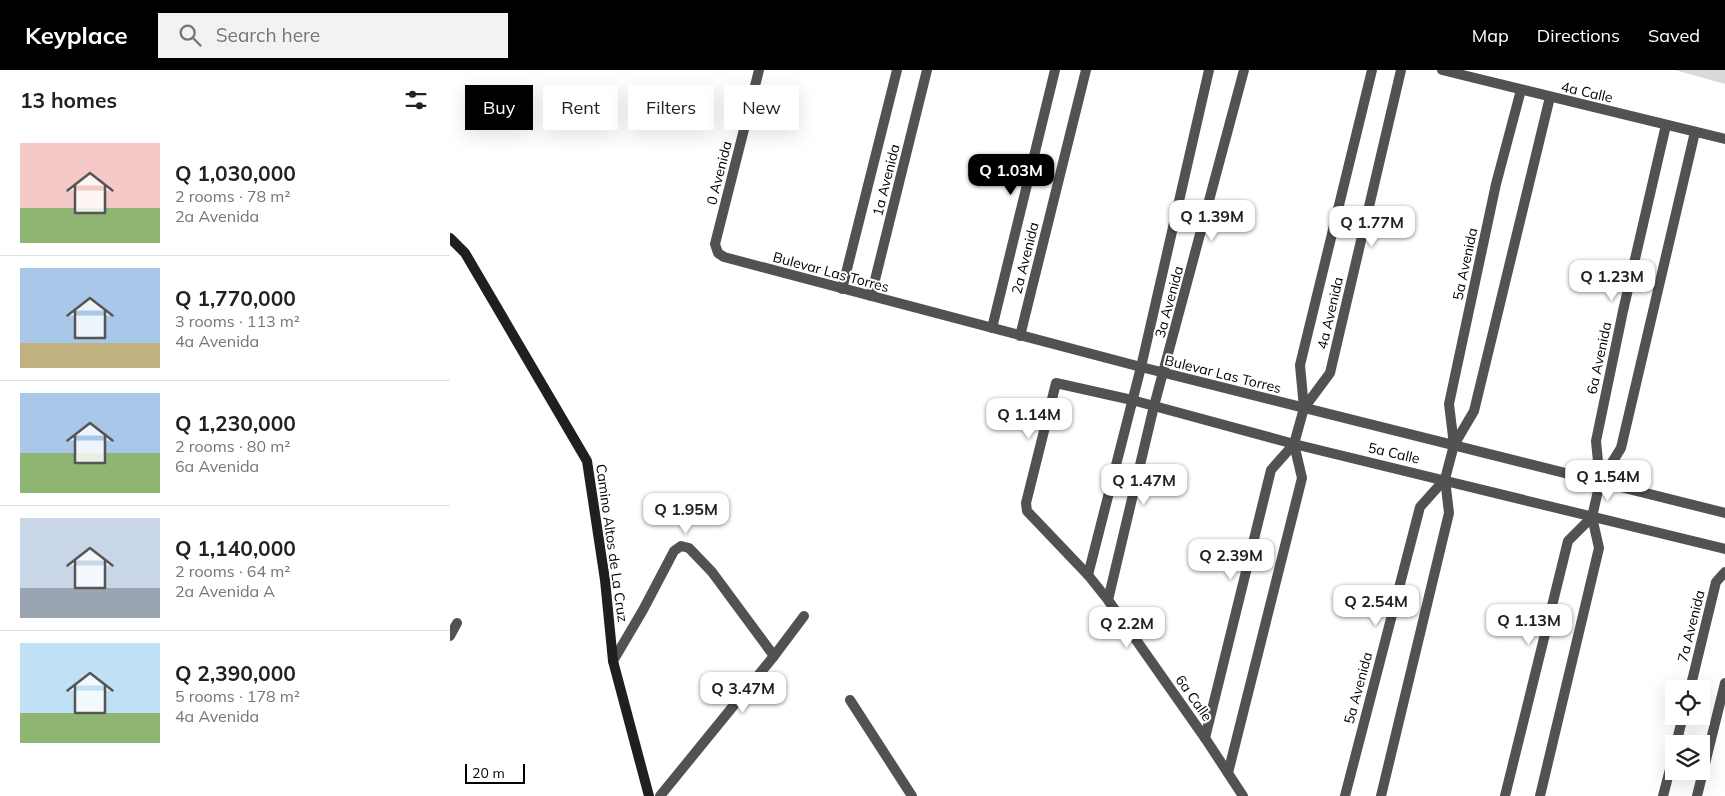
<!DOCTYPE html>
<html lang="en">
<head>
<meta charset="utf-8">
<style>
	body { margin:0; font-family:Mulish,sans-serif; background:#f2f2f2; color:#202124; height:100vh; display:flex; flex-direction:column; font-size:19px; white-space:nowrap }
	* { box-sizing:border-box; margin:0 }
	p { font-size:16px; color:#757577 }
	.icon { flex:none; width:28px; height:28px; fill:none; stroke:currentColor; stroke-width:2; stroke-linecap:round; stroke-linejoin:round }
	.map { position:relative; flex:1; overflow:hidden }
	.side { display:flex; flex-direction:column; background:#fff; width:450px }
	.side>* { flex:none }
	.top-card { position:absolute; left:15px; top:15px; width:475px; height:45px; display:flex; gap:10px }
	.fabs { position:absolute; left:1215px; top:610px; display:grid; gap:10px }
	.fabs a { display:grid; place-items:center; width:45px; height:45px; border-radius:0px; background:#fff; box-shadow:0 5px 20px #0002; font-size:25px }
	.scale { position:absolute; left:15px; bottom:12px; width:60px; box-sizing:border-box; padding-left:5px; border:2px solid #000; border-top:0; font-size:14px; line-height:18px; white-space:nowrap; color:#000; -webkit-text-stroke:4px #fff; paint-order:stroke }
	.price { position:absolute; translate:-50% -42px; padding:0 11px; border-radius:10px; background:#fff; color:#222; font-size:16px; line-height:32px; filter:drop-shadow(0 1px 2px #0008) }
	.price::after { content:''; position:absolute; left:50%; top:30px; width:15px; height:11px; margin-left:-8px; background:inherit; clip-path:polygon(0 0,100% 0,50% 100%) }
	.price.selected { background:#000; color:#fff }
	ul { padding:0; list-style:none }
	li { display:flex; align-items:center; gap:15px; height:125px; padding:0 20px }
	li+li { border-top:1px solid #e0e0e0 }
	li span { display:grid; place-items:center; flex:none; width:140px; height:100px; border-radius:0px; color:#555 }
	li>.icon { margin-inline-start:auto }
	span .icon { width:60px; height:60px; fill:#fffc; stroke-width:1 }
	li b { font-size:21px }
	h2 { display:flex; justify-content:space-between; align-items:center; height:60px; padding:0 20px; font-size:21px }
	.pill { padding:0 18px; border-radius:0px; background:#fff; box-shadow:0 5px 20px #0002; font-size:18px; line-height:45px }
	.pill.selected { background:#000; color:#fff }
	header { display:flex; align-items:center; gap:30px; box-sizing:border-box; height:70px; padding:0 25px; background:#000; color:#fff }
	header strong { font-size:24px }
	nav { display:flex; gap:28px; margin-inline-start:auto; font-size:18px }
	.search { width:350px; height:45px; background:#f2f2f2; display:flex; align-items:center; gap:12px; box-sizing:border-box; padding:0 18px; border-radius:0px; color:#757577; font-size:19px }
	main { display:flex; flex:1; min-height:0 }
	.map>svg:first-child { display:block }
	.green { fill:#d9d9d9 }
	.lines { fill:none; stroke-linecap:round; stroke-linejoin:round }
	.street { stroke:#525252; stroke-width:10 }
	.secondary { stroke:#1f1f1f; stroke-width:10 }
	.labels { text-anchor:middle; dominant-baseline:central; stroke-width:4; stroke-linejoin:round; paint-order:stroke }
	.street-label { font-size:14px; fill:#000; stroke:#fff }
</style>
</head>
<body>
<header>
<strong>Keyplace</strong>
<div class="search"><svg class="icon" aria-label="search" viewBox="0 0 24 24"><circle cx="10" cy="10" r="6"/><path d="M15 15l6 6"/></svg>Search here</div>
<nav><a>Map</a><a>Directions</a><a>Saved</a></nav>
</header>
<main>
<section class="side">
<h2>13 homes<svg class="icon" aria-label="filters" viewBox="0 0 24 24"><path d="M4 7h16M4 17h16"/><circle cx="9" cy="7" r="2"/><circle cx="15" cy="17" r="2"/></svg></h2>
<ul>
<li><span style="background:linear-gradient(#f6c9c9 65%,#8fb573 0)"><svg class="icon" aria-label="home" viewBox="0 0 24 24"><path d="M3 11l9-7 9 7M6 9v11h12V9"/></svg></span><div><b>Q 1,030,000</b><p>2 rooms · 78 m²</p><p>2a Avenida</p></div></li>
<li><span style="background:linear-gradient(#a9c7e8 75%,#c2b280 0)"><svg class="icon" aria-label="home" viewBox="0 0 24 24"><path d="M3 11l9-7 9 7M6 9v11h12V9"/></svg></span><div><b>Q 1,770,000</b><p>3 rooms · 113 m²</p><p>4a Avenida</p></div></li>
<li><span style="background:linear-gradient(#a9c7e8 60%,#8fb573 0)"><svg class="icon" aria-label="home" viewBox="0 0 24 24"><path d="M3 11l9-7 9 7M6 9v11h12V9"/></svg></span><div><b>Q 1,230,000</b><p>2 rooms · 80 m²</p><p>6a Avenida</p></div></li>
<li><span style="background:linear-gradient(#c9d6e8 70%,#9aa5b1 0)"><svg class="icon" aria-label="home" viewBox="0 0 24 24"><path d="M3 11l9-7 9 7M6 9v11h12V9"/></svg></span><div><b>Q 1,140,000</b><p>2 rooms · 64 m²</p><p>2a Avenida A</p></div></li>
<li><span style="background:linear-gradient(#bfe0f5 70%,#8fb573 0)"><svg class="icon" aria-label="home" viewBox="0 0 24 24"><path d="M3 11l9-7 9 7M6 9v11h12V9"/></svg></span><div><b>Q 2,390,000</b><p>5 rooms · 178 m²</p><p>4a Avenida</p></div></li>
</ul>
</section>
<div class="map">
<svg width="1275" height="726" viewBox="0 0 1275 726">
	<rect width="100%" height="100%" fill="#fff"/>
	<polygon class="green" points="1225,0 1275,0 1275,14"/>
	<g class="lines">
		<g class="street">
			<polyline points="309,0 265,174 268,183 274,187 691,297 1275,443"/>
			<polyline points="992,0 1275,69"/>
			<polyline points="392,219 447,0"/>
			<polyline points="421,226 477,0"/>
			<polyline points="542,258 605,0"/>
			<polyline points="570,266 636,0"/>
			<polyline points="854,338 850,295 922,0"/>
			<polyline points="1004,375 999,334 1046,114 1071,20"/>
			<polyline points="1150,412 1146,371 1173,241 1216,55"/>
			<polyline points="638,505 691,297 759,0"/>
			<polyline points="658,530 704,336 794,0"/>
			<polyline points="0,566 7,553"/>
			<polyline points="163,591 193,540 224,481 231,476 239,478 262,502 324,586"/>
			<polyline points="1240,619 1266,512 1275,502"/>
			<polyline points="400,630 462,726"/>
			<polyline points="755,668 821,400 844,374 854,338 880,303 951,0"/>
			<polyline points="1226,674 1233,646"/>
			<polyline points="778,703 852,408 844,374"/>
			<polyline points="210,726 324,586 354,546"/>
			<polyline points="793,726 755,668 658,530 638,505 577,441 576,433 606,313 682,330 844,374 1275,479"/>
			<polyline points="895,726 970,437 995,409"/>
			<polyline points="931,726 999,443 995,409 1004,375 1024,341 1100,27"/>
			<polyline points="1055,726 1118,471 1142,447"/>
			<polyline points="1090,726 1149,478 1142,447 1150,412 1171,378 1245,62"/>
			<polyline points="1213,726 1224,684"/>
			<polyline points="1247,726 1275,613"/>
		</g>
		<polyline class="secondary" points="0,168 15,183 137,391 155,510 163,591 199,726"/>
	</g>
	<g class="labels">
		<g class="street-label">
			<text transform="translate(1137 22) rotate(13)">4a Calle</text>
			<text transform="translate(269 103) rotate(-76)">0 Avenida</text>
			<text transform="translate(436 110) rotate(-76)">1a Avenida</text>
			<text transform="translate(575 188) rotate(-76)">2a Avenida</text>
			<text transform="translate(1015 194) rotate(-78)">5a Avenida</text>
			<text transform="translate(381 202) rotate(15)">Bulevar Las Torres</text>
			<text transform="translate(719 232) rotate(-75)">3a Avenida</text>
			<text transform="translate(880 243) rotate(-77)">4a Avenida</text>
			<text transform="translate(1149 288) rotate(-78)">6a Avenida</text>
			<text transform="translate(773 304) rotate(14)">Bulevar Las Torres</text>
			<text transform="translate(944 383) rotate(13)">5a Calle</text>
			<text transform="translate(162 473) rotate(82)">Camino Altos de La Cruz</text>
			<text transform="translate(1241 556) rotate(-76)">7a Avenida</text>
			<text transform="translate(908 618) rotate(-75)">5a Avenida</text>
			<text transform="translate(744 628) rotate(55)">6a Calle</text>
		</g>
	</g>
</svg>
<div class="fabs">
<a><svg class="icon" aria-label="locate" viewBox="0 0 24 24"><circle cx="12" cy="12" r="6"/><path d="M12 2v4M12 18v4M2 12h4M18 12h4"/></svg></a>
<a><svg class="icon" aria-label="layers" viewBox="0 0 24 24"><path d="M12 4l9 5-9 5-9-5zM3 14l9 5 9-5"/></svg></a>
</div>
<div class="scale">20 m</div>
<b class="price selected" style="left:561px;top:126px">Q 1.03M</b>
<b class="price" style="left:762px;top:172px">Q 1.39M</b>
<b class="price" style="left:922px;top:178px">Q 1.77M</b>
<b class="price" style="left:1162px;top:232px">Q 1.23M</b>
<b class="price" style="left:579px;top:370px">Q 1.14M</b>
<b class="price" style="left:1158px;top:432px">Q 1.54M</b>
<b class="price" style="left:694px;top:436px">Q 1.47M</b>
<b class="price" style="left:236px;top:465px">Q 1.95M</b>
<b class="price" style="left:781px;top:511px">Q 2.39M</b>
<b class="price" style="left:926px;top:557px">Q 2.54M</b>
<b class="price" style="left:1079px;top:576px">Q 1.13M</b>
<b class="price" style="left:677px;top:579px">Q 2.2M</b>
<b class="price" style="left:293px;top:644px">Q 3.47M</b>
<div class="top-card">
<a class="pill selected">Buy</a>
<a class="pill">Rent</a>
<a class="pill">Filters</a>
<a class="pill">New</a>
</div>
</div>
</main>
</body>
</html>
